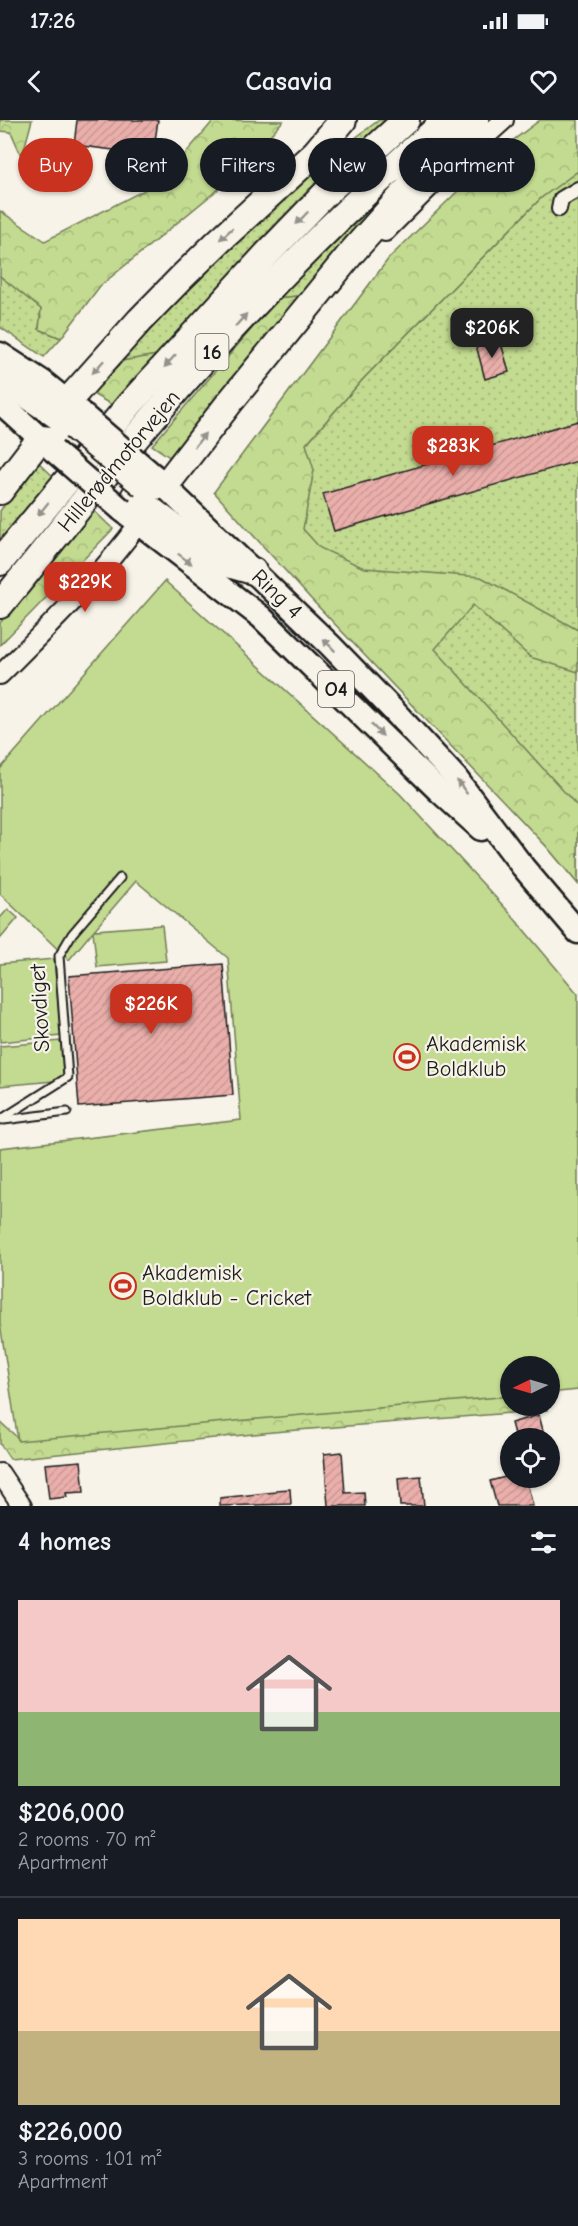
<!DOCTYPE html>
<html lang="en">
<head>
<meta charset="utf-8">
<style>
	body { margin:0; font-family:"Comic Neue",sans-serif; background:#20242c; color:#f1f3f6; height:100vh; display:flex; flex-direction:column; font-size:22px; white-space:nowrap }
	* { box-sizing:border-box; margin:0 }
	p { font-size:20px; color:#9ea1a6 }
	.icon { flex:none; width:33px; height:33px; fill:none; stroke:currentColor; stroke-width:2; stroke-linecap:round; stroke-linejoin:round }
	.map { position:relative; height:1386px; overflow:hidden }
	.drawer { display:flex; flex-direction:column; background:#171b24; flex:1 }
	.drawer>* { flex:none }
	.hud { position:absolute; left:18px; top:18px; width:543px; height:54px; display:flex; gap:12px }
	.needle { width:39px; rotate:265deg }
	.tools { position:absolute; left:500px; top:1236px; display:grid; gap:12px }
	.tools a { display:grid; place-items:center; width:60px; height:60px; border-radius:50%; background:#171b24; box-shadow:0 2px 4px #0004; font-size:30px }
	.price { position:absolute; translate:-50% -51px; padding:0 14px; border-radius:12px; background:#c8321e; color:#fff; font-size:20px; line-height:39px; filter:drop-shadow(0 2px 3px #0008) }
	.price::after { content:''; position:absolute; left:50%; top:36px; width:18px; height:14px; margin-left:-9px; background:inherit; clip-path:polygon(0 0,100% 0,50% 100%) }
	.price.current { background:#222; color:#fff }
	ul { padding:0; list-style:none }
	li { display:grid; align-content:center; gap:12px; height:318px; padding:0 18px }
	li+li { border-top:2px solid #363941 }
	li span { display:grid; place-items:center; height:186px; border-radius:0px; color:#555 }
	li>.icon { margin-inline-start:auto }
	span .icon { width:108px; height:108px; fill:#fffc; stroke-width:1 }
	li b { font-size:26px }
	h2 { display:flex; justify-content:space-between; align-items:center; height:72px; padding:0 18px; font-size:26px }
	.tag { padding:0 21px; border-radius:27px; background:#171b24; box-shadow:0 2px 4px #0004; font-size:21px; line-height:54px }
	.tag.current { background:#c8321e; color:#fff }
	.status { display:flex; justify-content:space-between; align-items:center; height:42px; padding:0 30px; background:#171b24; direction:ltr }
	.status svg { height:16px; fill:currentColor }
	header { display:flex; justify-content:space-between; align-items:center; height:78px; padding:0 18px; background:#171b24; font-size:27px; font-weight:600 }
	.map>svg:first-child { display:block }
	.grass { fill:url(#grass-dots); stroke:#707c56; stroke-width:1.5 }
	.forest { fill:url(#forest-crowns); stroke:#707c56; stroke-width:1.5 }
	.garden { fill:#c3db90; stroke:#707c56; stroke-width:1.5 }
	.building { fill:url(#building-hatch); stroke:#1c1c1c; stroke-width:1.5 }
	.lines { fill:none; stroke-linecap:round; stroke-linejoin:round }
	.service-casing { stroke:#1c1c1c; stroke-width:11 }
	.minor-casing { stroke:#1c1c1c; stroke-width:18 }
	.tertiary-casing { stroke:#1c1c1c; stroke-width:22 }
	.primary-casing { stroke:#1c1c1c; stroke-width:27 }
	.motorway-casing { stroke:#1c1c1c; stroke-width:30 }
	.service { stroke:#f7f3e8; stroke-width:7 }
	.minor { stroke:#f7f3e8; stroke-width:14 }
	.tertiary { stroke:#f7f3e8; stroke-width:18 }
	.primary { stroke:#f7f3e8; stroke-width:22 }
	.motorway { stroke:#f7f3e8; stroke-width:26 }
	.primary-bridge-casing { stroke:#1c1c1c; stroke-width:27; stroke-linecap:butt }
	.motorway-bridge-casing { stroke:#1c1c1c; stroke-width:30; stroke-linecap:butt }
	.primary-bridge { stroke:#f7f3e8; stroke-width:22 }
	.motorway-bridge { stroke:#f7f3e8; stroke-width:26 }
	.oneway { fill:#94928c }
	.labels { text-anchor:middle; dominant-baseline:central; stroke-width:4.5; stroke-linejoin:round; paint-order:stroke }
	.shield { fill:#f7f3e8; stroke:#5e5c59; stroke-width:1.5 }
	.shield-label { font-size:21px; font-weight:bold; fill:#1c1c1c }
	.street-label { font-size:22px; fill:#1c1c1c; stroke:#f7f3e8 }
	.poi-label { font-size:22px; fill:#1c1c1c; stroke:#f7f3e8; text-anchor:start }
</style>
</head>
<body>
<div class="status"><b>17:26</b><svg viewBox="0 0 49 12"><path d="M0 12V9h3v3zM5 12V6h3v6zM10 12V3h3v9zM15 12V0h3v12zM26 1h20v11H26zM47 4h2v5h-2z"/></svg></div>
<header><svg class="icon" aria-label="back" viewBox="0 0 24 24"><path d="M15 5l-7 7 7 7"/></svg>Casavia<svg class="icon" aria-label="heart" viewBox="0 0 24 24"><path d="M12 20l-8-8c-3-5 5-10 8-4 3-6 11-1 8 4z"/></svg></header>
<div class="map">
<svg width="578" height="1386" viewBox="0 0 578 1386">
	<defs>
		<pattern id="grass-dots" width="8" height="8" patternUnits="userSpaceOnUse" patternTransform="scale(1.5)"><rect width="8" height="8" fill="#c3db90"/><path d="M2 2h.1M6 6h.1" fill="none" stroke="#a7bb7c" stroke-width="1.8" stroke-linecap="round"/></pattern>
		<pattern id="forest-crowns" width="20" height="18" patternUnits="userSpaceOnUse" patternTransform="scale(1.5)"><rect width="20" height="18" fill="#c3db90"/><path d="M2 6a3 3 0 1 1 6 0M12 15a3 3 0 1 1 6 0" fill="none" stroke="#a7bb7c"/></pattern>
		<pattern id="building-hatch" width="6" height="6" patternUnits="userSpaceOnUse" patternTransform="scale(1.5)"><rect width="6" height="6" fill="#eaafab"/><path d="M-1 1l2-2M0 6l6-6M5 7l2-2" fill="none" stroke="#c89693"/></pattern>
	</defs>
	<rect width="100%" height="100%" fill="#f7f3e8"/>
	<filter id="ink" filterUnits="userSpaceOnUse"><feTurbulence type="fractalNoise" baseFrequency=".0167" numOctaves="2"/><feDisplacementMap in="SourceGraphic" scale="12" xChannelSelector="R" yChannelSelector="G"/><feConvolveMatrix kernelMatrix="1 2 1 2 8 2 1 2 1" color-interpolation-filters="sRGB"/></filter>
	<g filter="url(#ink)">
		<g class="grass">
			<polygon points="379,0 396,0 332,57 157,235 122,241 222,128 322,43"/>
			<polygon points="462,0 308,175 278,178 397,54"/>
			<polygon points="578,49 578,764 547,727 244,401 306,324 364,258 541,78"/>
			<polygon points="0,156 41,189 39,209 61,218 44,237 0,207"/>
			<polygon points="36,340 58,361 0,429 0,391"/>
		</g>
		<g class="forest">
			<polygon points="0,0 32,0 22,37 11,12 0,11"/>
			<polygon points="214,0 283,1 227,62 100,166 61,218 39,209 41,189 0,156 0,91 45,121 162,61"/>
			<polygon points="540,0 578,0 578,51 541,78 364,258 306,324 314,350 303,409 320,428 364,448 481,457 578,510 578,552 530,537 473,485 435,529 578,687 578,764 547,727 311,479 214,372 389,138 499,31"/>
			<polygon points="308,175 171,338 152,325 278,178"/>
			<polygon points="157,235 112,285 91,273 122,241"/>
			<polygon points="91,388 113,409 0,525 0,503"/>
			<polygon points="510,1267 510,1286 546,1286 547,1290 273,1312 10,1339 0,1324 0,1302 18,1318"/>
		</g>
		<g class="garden">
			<polygon points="165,461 400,674 508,791 578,874 578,1270 549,1273 549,1246 510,1246 510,1276 18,1321 0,1203 0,1028 241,1000 228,838 136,761 94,810 162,805 166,841 97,847 93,811 69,840 0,774 0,649"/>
			<polygon points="8,789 18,798 0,819 0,798"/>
			<polygon points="54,839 61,916 0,922 0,844"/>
			<polygon points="61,921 64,955 54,961 0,966 0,926"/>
		</g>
		<g class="building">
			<polygon points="77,0 158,0 153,35 74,25"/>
			<polygon points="500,219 509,252 485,259 476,225"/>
			<polygon points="578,301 578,341 334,411 323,374"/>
			<polygon points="223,844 233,975 79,987 69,856"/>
			<polygon points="539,1295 545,1318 515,1318 511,1303"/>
			<polygon points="342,1332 345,1373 364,1372 365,1386 328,1386 324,1334"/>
			<polygon points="81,1341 84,1372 66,1373 67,1377 49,1379 45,1344"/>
			<polygon points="421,1356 424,1386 400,1386 398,1358"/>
			<polygon points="509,1356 510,1360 526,1358 533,1386 497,1386 490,1361"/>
			<polygon points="290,1369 291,1384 220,1386 220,1378 276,1372 276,1370"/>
		</g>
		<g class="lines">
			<defs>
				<g id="service">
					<polyline points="0,1000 68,957 59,836 72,814 120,758"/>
					<polyline points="4,1000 67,992"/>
				</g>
				<polyline id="minor" points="559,89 561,79 578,69"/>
				<g id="tertiary">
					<polyline points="385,112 433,64 504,0"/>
					<path d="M0 555C48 507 99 458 139 403"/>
					<polyline points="0,1353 22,1386"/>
				</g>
				<g id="primary">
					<polyline points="0,234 43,262 80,292"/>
					<polyline points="0,282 54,331"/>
					<polyline points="153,355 330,525 393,590 455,657 523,747 578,812"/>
					<polyline points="122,390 261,497 438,670 481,709"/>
				</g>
				<g id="motorway">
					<polyline points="0,256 74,307"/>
					<polyline points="67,282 140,200 181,158 219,121 316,32 343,0"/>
					<polyline points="144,365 165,366 230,282 353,131 427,48 476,0"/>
					<polyline points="0,371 40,319 62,321"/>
					<polyline points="134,377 211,436 221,442 253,451"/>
					<polyline points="0,442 130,284 267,134 326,73 406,0"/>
					<path d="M0 485C52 422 102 357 156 294 245 190 342 90 447 0"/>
				</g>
			</defs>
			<use href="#service" class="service-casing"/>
			<use href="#minor" class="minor-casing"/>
			<use href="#tertiary" class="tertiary-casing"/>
			<use href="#primary" class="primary-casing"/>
			<use href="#motorway" class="motorway-casing"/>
			<use href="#service" class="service"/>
			<use href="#minor" class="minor"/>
			<use href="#tertiary" class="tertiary"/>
			<use href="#primary" class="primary"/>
			<use href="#motorway" class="motorway"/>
			<defs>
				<g id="primary-bridge">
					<polyline points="83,295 153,355"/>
					<polyline points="54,331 122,390"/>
				</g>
				<polyline id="motorway-bridge" points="74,307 144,365"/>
			</defs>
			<use href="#primary-bridge" class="primary-bridge-casing"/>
			<use href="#motorway-bridge" class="motorway-bridge-casing"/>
			<use href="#primary-bridge" class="primary-bridge"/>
			<use href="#motorway-bridge" class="motorway-bridge"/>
		</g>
		<defs><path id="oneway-solid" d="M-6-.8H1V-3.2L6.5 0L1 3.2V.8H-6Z" transform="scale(1.5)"/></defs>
		<g class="oneway">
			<use href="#oneway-solid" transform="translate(302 98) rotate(134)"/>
			<use href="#oneway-solid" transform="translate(226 114) rotate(138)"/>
			<use href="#oneway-solid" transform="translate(241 200) rotate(-48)"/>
			<use href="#oneway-solid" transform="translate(170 241) rotate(132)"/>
			<use href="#oneway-solid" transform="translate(98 247) rotate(132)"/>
			<use href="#oneway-solid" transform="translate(200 320) rotate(-52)"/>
			<use href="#oneway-solid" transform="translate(43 389) rotate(129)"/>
			<use href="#oneway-solid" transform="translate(185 439) rotate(37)"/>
			<use href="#oneway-solid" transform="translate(329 525) rotate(-135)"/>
			<use href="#oneway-solid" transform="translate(377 610) rotate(45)"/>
			<use href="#oneway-solid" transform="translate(462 667) rotate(-127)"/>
		</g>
	</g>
	<defs>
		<symbol id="stadium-ring" viewBox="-11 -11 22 22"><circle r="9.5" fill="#f7f3e8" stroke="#c8321e" stroke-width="1.5"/><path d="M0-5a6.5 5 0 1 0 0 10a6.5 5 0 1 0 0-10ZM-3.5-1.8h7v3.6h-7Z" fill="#c8321e"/></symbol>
	</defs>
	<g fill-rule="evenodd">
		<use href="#stadium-ring" x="392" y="922" width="30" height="30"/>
		<use href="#stadium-ring" x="108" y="1151" width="30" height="30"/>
	</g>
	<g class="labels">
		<g class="shield">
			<rect x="195.5" y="214" width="33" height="36" rx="4.5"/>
			<rect x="318" y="551" width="36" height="36" rx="4.5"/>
		</g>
		<g class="shield-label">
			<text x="212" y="232">16</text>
			<text x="336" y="569">O4</text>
		</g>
		<g class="street-label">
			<text transform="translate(119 341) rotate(-50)">Hillerødmotorvejen</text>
			<text transform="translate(277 474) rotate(44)">Ring 4</text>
			<text transform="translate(40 888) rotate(-93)">Skovdiget</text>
		</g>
		<g class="poi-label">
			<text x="426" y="924">Akademisk<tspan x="426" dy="25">Boldklub</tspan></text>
			<text x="142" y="1153">Akademisk<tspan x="142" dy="25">Boldklub - Cricket</tspan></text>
		</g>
	</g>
</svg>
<div class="tools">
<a><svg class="needle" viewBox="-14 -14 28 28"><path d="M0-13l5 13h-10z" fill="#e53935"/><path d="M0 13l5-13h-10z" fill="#9ea1a6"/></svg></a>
<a><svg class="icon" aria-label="locate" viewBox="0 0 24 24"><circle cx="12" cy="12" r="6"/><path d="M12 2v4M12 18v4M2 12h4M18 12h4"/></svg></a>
</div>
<b class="price current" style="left:492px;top:239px">$206K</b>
<b class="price" style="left:453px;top:357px">$283K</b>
<b class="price" style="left:85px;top:493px">$229K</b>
<b class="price" style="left:151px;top:915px">$226K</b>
<div class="hud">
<a class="tag current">Buy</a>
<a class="tag">Rent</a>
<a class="tag">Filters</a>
<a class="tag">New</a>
<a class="tag">Apartment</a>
</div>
</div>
<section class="drawer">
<h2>4 homes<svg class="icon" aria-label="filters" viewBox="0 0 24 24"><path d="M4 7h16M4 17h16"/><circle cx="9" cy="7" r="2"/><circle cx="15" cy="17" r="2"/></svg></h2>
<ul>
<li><span style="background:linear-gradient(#f6c9c9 60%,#8fb573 0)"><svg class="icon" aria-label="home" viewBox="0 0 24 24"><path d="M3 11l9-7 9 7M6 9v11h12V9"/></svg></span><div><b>$206,000</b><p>2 rooms · 70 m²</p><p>Apartment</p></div></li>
<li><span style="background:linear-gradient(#ffd9b3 60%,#c2b280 0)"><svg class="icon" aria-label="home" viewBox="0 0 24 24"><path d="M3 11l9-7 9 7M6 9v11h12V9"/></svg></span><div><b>$226,000</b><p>3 rooms · 101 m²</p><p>Apartment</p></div></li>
</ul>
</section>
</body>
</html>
